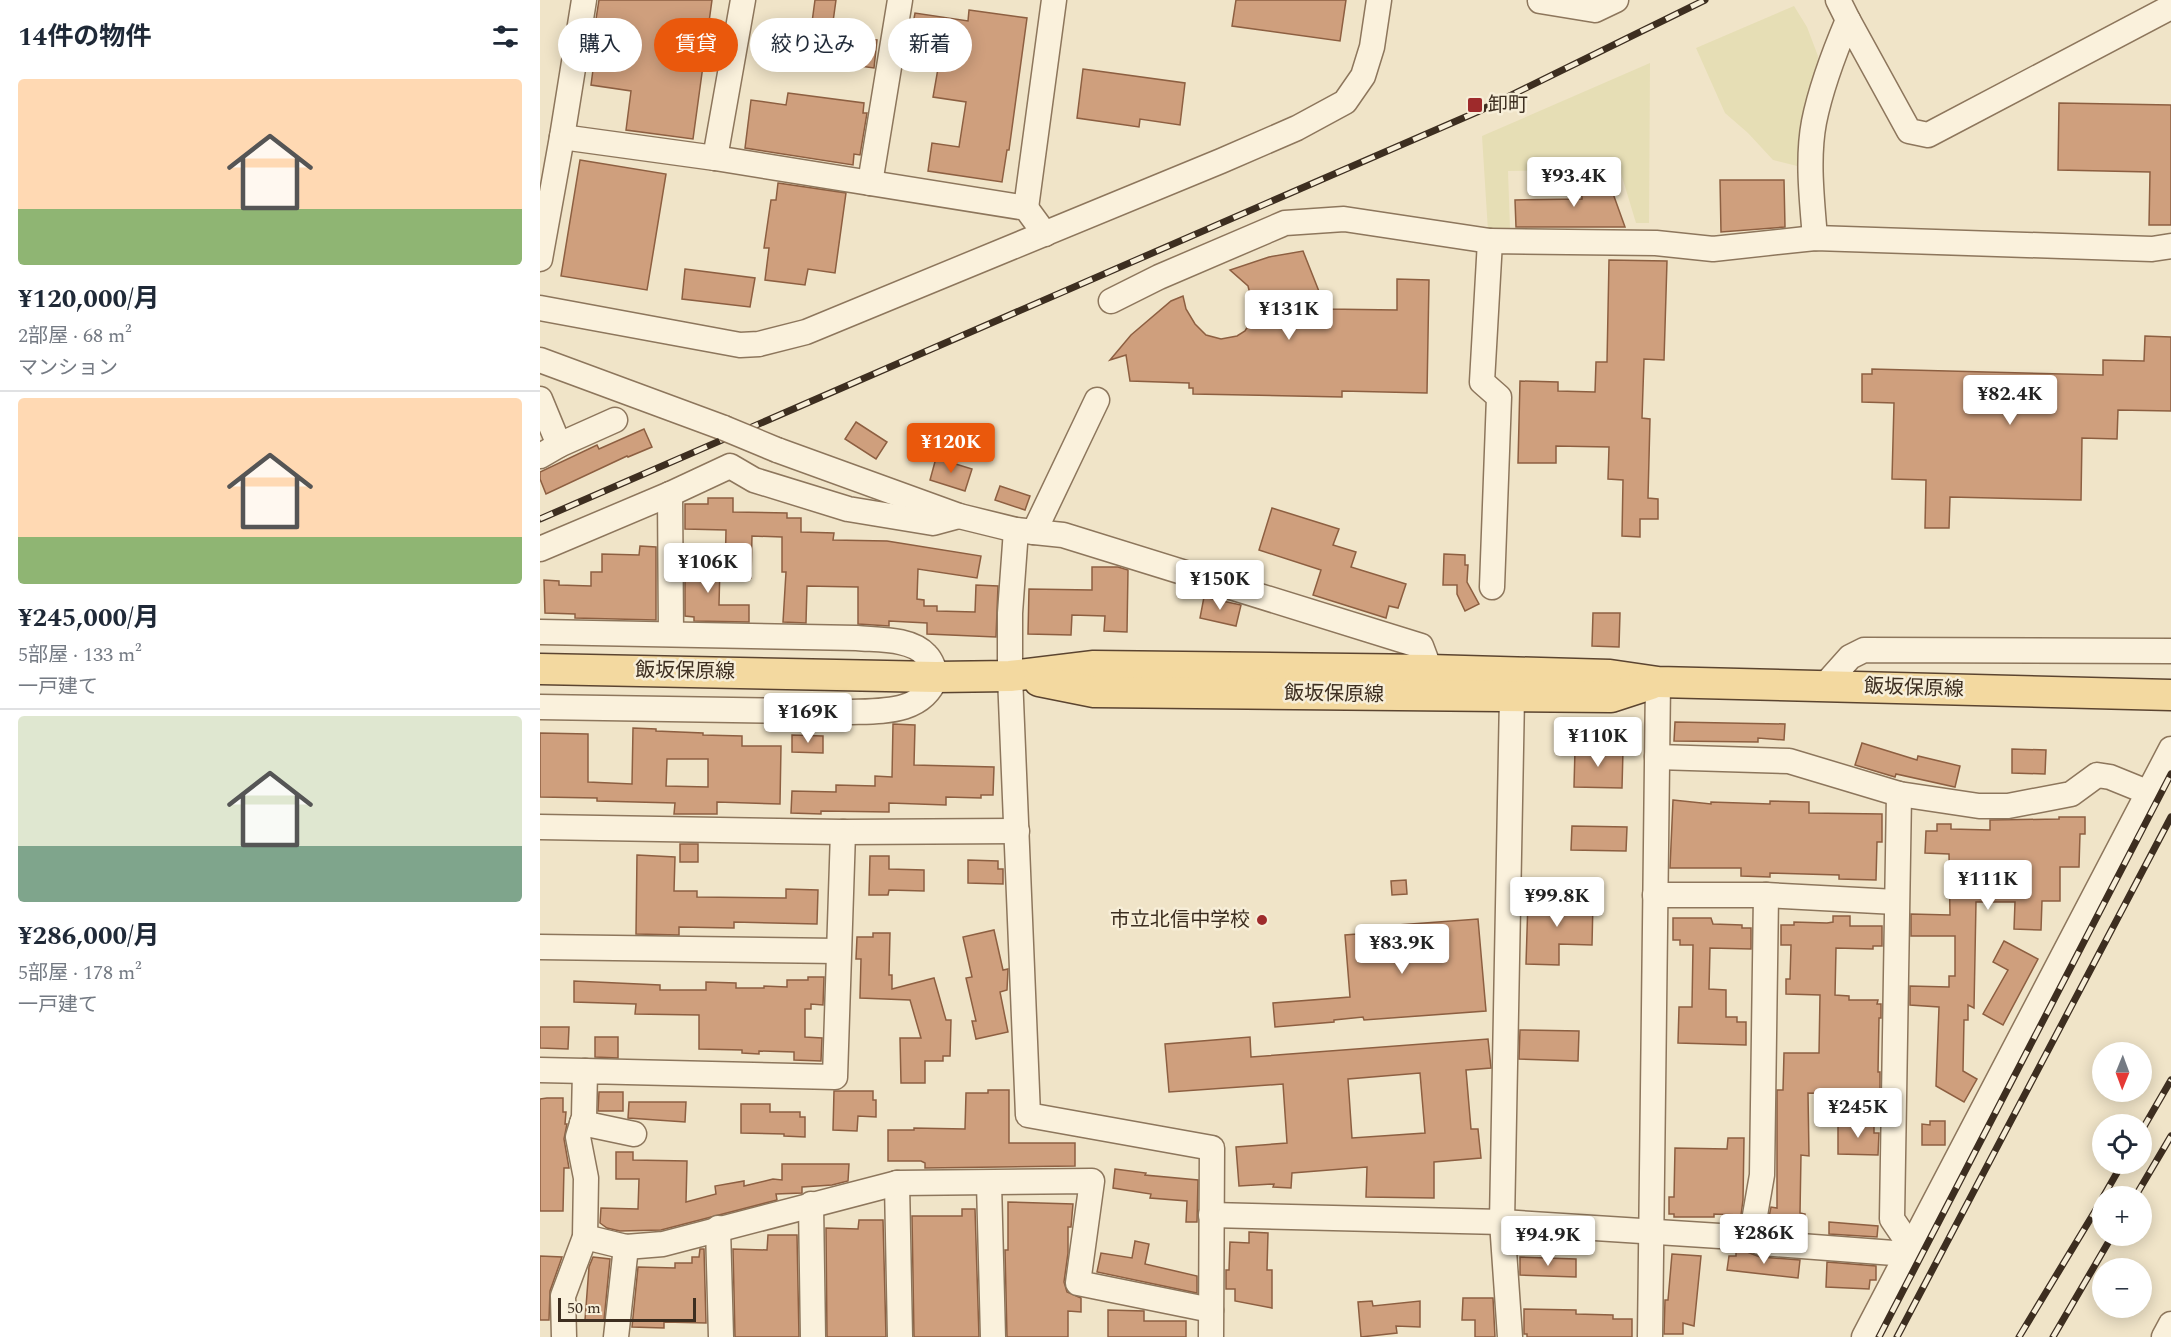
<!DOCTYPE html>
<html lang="ja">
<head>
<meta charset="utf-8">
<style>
	body { margin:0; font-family:Spectral,"Noto Sans JP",serif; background:#f2f2f3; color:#1f2937; height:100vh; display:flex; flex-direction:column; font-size:22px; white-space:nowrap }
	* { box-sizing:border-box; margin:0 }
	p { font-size:20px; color:#747a83 }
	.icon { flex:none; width:33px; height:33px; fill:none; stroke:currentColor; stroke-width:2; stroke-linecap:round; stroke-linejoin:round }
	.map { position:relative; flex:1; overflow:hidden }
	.panel { display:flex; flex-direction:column; background:#fff; width:540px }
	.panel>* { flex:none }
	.top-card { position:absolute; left:18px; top:18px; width:570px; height:54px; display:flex; gap:12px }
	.needle { width:39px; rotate:181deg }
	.fabs { position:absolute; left:1552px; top:1042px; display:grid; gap:12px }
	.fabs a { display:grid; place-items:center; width:60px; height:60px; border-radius:50%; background:#fff; box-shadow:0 3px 15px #0003; font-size:30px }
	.scale { position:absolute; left:18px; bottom:15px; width:138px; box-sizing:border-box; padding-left:6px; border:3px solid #3d2e20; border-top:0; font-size:16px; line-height:21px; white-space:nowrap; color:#3d2e20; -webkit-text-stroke:4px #f7eed8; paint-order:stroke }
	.price { position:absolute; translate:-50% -51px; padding:0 14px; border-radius:6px; background:#fff; color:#222; font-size:20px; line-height:39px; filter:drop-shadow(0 2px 3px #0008) }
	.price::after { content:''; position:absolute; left:50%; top:36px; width:18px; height:14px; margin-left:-9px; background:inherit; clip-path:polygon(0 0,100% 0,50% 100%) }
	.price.on { background:#ea580c; color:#fff }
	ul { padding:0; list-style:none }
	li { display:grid; align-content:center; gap:12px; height:318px; padding:0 18px }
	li+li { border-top:2px solid #e0e1e3 }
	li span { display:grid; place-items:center; height:186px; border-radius:6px; color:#555 }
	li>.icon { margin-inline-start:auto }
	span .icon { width:108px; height:108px; fill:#fffc; stroke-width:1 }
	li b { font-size:26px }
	h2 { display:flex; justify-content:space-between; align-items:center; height:72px; padding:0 18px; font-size:26px }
	.chip { padding:0 21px; border-radius:27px; background:#fff; box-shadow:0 3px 15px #0003; font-size:21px; line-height:54px }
	.chip.on { background:#ea580c; color:#fff }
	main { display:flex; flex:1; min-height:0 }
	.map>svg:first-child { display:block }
	.farmland { fill:#e6deb5 }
	.building { fill:#cf9f7d; stroke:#8d5f41; stroke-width:1.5; fill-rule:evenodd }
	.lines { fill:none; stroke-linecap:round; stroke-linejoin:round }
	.minor-casing { stroke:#8d765c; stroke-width:27 }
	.major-casing { stroke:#5b4430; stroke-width:33 }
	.minor { stroke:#faf1dc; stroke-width:24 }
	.major { stroke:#f3d9a0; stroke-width:30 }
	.rail-casing { stroke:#3d2e20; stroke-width:7 }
	.rail { stroke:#f7eed8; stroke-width:4.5; stroke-dasharray:14; stroke-linecap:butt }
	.minor-bridge-casing { stroke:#8d765c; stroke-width:27; stroke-linecap:butt }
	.minor-bridge { stroke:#faf1dc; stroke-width:24 }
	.poi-dot { fill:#9e2a2b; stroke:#f7eed8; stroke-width:2 }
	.labels { text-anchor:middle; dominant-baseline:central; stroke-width:5; stroke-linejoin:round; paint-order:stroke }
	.poi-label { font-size:20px; fill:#3d2e20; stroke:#f7eed8; text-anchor:start }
	.street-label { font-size:20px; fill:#3d2e20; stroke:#f7eed8 }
</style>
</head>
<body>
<main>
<section class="panel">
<h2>14件の物件<svg class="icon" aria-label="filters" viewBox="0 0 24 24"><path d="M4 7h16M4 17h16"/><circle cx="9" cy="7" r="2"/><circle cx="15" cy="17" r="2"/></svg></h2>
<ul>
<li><span style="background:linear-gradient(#ffd9b3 70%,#8fb573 0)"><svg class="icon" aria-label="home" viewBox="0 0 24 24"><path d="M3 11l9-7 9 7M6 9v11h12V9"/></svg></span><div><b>¥120,000/月</b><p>2部屋 · 68 m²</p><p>マンション</p></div></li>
<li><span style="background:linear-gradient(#ffd9b3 75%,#8fb573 0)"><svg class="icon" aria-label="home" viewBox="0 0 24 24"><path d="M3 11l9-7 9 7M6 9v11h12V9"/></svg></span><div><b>¥245,000/月</b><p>5部屋 · 133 m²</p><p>一戸建て</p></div></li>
<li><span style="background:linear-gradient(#dfe7d0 70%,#7fa58c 0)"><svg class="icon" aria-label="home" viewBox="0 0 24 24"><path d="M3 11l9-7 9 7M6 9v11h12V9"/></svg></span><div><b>¥286,000/月</b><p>5部屋 · 178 m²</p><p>一戸建て</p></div></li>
</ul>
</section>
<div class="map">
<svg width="1631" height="1337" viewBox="0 0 1631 1337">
	<rect width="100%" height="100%" fill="#f0e4c8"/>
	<g class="farmland">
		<polygon points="1254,6 1267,27 1278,56 1276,94 1257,166 1233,160 1208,133 1185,113 1156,48"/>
		<polygon points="1110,63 1109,223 1096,223 1080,170 968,171 970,229 948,231 942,136"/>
	</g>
	<g class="building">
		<polygon points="59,0 172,0 153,139 86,130 91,91 51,85 58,32 54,32"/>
		<polygon points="275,0 296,0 292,29 319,32 318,38 337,40 334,68 267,59"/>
		<polygon points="696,0 806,0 800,41 692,26"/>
		<polygon points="429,10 487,18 469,150 467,150 462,182 388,171 392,143 419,147 426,102 393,97 403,40 371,35 375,13 428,21"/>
		<polygon points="543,69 645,83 640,125 600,119 599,127 537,118"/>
		<polygon points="248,93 324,103 323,113 327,113 320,155 314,154 313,165 205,148 211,100 246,105"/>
		<polygon points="1519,103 1631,105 1631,225 1609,225 1610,172 1518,170"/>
		<polygon points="40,160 126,174 107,290 21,276"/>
		<polygon points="1066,174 1085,227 976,227 975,200 1042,199 1041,175"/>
		<polygon points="1180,180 1244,180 1245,227 1181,232"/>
		<polygon points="238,183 306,193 295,273 268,269 265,285 225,280 229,248 224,248 231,200 236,200"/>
		<polygon points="763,251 786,309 857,310 857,279 889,280 887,393 802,391 802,397 653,394 653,388 649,388 649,383 590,381 586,355 570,360 591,335 631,301 643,296 646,309 655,324 666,335 681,339 697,336 705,331 715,314 708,286 690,270 729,257"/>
		<polygon points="1069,260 1127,261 1124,360 1104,359 1102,418 1110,419 1108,498 1118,499 1118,519 1100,519 1100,537 1082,536 1083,480 1068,479 1069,447 1016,446 1016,463 978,463 980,381 1018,382 1018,391 1055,392 1056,362 1067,362"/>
		<polygon points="145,269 215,278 210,307 142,299"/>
		<polygon points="1605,336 1631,337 1631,411 1578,410 1577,439 1542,438 1541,500 1410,497 1409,528 1385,528 1386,480 1352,479 1354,403 1322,402 1322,374 1332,374 1332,369 1563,375 1563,360 1604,361"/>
		<polygon points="316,422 347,442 336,459 305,439"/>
		<polygon points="104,429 112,447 88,457 87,456 6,494 0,479 0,472 57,445 59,449"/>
		<polygon points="396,458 432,469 425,491 390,480"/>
		<polygon points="460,486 490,496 485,510 455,500"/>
		<polygon points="168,498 193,498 193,512 247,513 247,518 261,518 261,532 294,533 293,540 347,541 441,556 437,578 378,569 377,599 384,600 384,606 397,606 397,611 435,612 436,585 458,586 456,637 387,634 387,623 349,621 349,626 318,624 318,587 267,586 266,623 243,622 246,572 242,572 242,537 212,536 211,578 185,577 186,530 145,529 145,504 168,504"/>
		<polygon points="732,508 799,529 793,545 816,552 811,567 866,584 858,608 849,606 846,618 773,595 781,570 719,550"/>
		<polygon points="100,546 116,547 116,620 35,618 35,614 5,613 4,580 19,581 19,585 51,586 51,572 62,572 62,554 99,555"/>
		<polygon points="145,548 156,548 155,565 180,566 179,605 209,605 209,622 154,621 154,617 145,616"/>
		<polygon points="904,554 925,555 925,565 928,565 927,582 939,604 925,611 917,594 917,585 903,585"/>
		<polygon points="552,567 578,567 588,570 587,632 564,631 565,616 532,615 531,635 488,634 489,589 552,590"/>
		<polygon points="664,597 701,605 696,626 660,618"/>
		<polygon points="1053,613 1080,613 1079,647 1052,646"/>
		<polygon points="1135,722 1245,724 1244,740 1218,738 1218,742 1134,741"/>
		<polygon points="353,724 375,725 374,765 454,767 453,795 441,795 441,798 406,797 406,805 349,803 349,812 281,811 281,814 251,813 252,791 296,792 296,785 335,786 335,776 352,777"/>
		<path d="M93 728 116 729V731L163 733V735L202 736V746H241L240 804 177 802V814H134L135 803 57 801V798L0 797V733L48 734V782L92 784ZM127 759H168V787L126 786Z"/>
		<polygon points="252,735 283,736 283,753 252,752"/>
		<polygon points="1322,743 1377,760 1378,756 1420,766 1415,787 1356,774 1355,777 1315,765"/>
		<polygon points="1035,749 1083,750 1082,788 1034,787"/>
		<polygon points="1472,749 1506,750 1505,774 1472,773"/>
		<polygon points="1133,800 1171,804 1171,802 1230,804 1230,801 1269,802 1269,813 1342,814 1342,842 1337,842 1336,880 1299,879 1299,875 1230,873 1230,877 1201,876 1201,868 1130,868"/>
		<polygon points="1519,817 1545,817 1545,834 1540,834 1539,867 1520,867 1520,901 1502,901 1501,930 1474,929 1475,902 1436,902 1434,1008 1428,1005 1428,1020 1424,1020 1423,1071 1437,1079 1424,1102 1396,1086 1399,1007 1370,1005 1370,986 1409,987 1409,976 1415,976 1415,936 1371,936 1371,914 1410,915 1409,854 1385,853 1386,831 1397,831 1397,824 1411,824 1411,829 1450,830 1450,820 1519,819"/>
		<polygon points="1032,826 1087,827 1086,851 1031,850"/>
		<rect x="140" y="844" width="18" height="18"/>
		<polygon points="97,855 135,857 134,891 157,891 157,897 246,898 246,889 278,890 277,924 194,922 194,928 139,927 139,935 96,934"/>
		<polygon points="330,856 349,856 349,869 384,870 384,891 349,890 348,895 329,895"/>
		<polygon points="428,860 458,861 458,869 463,869 463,884 428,883"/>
		<polygon points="866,880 867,894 852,895 851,881"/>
		<polygon points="988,900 1053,901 1052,945 1019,944 1019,965 986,964"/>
		<polygon points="1293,916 1310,916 1310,926 1342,926 1342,946 1333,946 1333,949 1296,948 1295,995 1309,996 1309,1000 1338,1000 1337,1004 1341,1004 1341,1018 1339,1018 1338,1072 1340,1072 1340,1097 1299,1097 1299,1094 1268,1093 1269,1156 1261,1155 1260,1213 1265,1214 1263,1232 1249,1231 1227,1227 1231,1207 1237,1208 1237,1090 1243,1090 1244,1053 1279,1053 1280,995 1246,994 1246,979 1250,979 1251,945 1241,945 1241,925 1254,925 1254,922 1287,923 1293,922"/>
		<polygon points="1133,918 1171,918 1173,924 1202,925 1202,928 1211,928 1211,949 1170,948 1169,989 1186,990 1186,1017 1197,1017 1197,1022 1206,1022 1206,1045 1138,1043 1139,1007 1152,1007 1153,945 1140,945 1140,940 1133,940"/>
		<polygon points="938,919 946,1011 824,1020 823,1017 794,1020 794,1022 735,1027 733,1003 810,997 805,935 817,934 817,928"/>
		<polygon points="454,930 463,970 468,969 467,990 460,992 468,1032 436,1039 432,1021 436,1021 426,978 432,977 423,937"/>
		<polygon points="333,933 350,933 349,975 352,975 352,989 394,978 406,1020 411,1020 410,1056 403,1056 403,1061 385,1061 385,1083 361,1083 360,1038 381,1038 370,1000 320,998 321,959 316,959 317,937 333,937"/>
		<polygon points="1464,941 1498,959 1463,1025 1443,1014 1468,970 1453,962"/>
		<polygon points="268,977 284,977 283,1005 271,1004 271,1009 265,1009 265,1037 282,1038 281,1061 254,1060 254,1052 219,1051 219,1054 202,1053 202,1050 159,1049 159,1015 95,1014 96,1004 34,1002 34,981 120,985 120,990 166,990 166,982 196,983 196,988 224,988 224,986 247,987 247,980 268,980"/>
		<polygon points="0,1027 29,1027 28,1049 0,1048"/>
		<polygon points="980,1030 1039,1031 1038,1061 979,1059"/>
		<polygon points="55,1037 78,1037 78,1058 55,1057"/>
		<path d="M710 1037 711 1057 948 1039 951 1068 926 1070 931 1129H938L941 1158 894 1162V1198L826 1197 827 1167 752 1173 751 1188 733 1187 734 1184 699 1186 696 1147 747 1143 743 1084 629 1092 625 1044ZM880 1073 885 1133 812 1138 808 1079Z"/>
		<polygon points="448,1090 469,1090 469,1143 535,1143 535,1166 385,1168 385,1163 381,1161 348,1161 348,1130 374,1130 374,1128 425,1129 426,1093 448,1093"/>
		<polygon points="294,1091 333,1091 333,1100 336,1100 336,1117 318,1116 317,1131 293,1130"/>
		<polygon points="59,1092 83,1092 83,1111 58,1111"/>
		<polygon points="7,1098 23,1098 23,1112 26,1112 25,1124 27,1124 24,1139 29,1168 24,1168 23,1211 0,1211 0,1099"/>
		<polygon points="89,1102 146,1102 145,1122 88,1118"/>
		<polygon points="201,1104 230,1104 230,1112 260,1112 260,1117 265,1117 265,1137 244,1136 244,1134 201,1133"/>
		<polygon points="1390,1121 1405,1121 1405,1145 1382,1145 1382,1124 1390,1125"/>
		<polygon points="1298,1123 1334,1124 1334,1133 1339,1133 1338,1155 1298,1154"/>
		<polygon points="1188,1138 1204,1138 1203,1200 1201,1215 1174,1214 1174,1217 1134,1217 1134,1214 1129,1214 1129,1197 1134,1197 1135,1148 1187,1149"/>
		<polygon points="76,1152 93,1152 93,1160 147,1161 146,1202 176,1194 175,1186 204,1181 204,1186 233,1179 242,1180 242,1164 309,1164 308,1181 292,1185 262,1187 262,1193 236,1194 237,1200 121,1230 80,1231 67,1228 60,1223 61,1208 98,1209 99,1179 76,1179"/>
		<polygon points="575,1169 606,1173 605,1175 658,1180 657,1222 646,1222 647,1201 610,1198 611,1194 573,1188"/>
		<polygon points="468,1202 533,1204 531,1227 528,1227 528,1253 524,1282 527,1292 541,1298 541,1312 528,1311 528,1337 467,1337 465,1250 468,1250"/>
		<polygon points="422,1209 435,1209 439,1337 374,1337 372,1216 422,1216"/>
		<polygon points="319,1220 343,1220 346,1337 287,1337 286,1228 318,1229"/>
		<polygon points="1289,1222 1338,1226 1337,1237 1289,1234"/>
		<polygon points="709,1232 728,1233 727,1270 732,1270 732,1308 695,1301 695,1289 686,1289 686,1270 689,1270 690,1242 709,1243"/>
		<polygon points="228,1235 257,1235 259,1337 195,1337 193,1249 227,1250"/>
		<polygon points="595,1241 609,1244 605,1264 657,1276 657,1293 557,1272 561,1253 592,1258"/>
		<polygon points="160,1249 164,1249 166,1323 124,1322 124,1328 92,1327 98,1267 135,1268 135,1263 152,1263 152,1257 159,1257"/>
		<polygon points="1196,1251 1207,1252 1220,1257 1260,1260 1258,1278 1187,1270 1189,1256 1196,1256"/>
		<polygon points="1132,1254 1161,1256 1154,1326 1143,1323 1143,1334 1124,1334 1125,1300 1128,1300"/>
		<polygon points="0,1256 22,1257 10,1291 9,1320 0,1320"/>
		<polygon points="53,1257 70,1259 64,1320 45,1320 49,1267"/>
		<polygon points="980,1257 1036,1259 1036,1277 980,1275"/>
		<polygon points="1287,1262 1336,1266 1336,1280 1330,1280 1329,1289 1286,1287"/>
		<polygon points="923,1298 953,1298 955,1337 935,1337 935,1320 922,1320"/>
		<polygon points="832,1301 833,1306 880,1301 880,1327 856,1326 857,1333 821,1337 818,1302"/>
		<polygon points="984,1309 1036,1310 1036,1314 1073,1315 1073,1319 1092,1319 1092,1337 987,1337 987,1334 984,1334"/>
		<polygon points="568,1310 604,1311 604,1321 646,1321 646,1337 568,1337"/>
	</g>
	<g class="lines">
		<defs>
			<g id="minor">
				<polyline points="1298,0 1308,20"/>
				<polyline points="1000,1 1055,10 1076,0"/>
				<polyline points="22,137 175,158 486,208 505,234"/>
				<polyline points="175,158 203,0"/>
				<polyline points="330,183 360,0"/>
				<polyline points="486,208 514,0"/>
				<path d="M1275 238C1272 200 1267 159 1274 122 1281 87 1294 53 1308 20L1369 131 1388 135 1631 7"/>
				<polyline points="0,259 22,137 44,0"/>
				<polyline points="571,301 619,277 745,223 804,219 950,241"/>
				<polyline points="0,308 200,345 219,344 266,332 681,161 757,128 805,102 823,76 832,47 839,0"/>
				<polyline points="0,360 184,428"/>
				<polyline points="0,399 19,445 0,456"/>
				<polyline points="19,445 75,420"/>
				<polyline points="237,450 419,516 476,530 494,532 557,400"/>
				<polyline points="130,494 131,634"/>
				<polyline points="476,530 470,613 470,676 488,1115 672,1148 671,1337"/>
				<polyline points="494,532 523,535 881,646 890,670"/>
				<polyline points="0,549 130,494 190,466 214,480 308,509 393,523 419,516"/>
				<polyline points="952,587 959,397 942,382 950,241 1116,243 1173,249 1275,238 1612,249 1631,246"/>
				<path d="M0 632 317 638C338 640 371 638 386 655 392 661 394 669 396 677 383 713 344 711 311 712L0 707"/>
				<polyline points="1285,685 1310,657 1324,650 1631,651"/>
				<polyline points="1117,757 1249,761 1359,794 1439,806 1468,806 1531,794 1557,775 1570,777 1607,792"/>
				<polyline points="1359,794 1352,1219 1371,1247"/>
				<polyline points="0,827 303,832 477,831"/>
				<polyline points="1115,895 1226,895 1356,902"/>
				<polyline points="0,947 298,951"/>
				<polyline points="0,1070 45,1071"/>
				<polyline points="42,1123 94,1134"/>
				<polyline points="357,1183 360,1337"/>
				<polyline points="449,1183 453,1337"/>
				<polyline points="271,1204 273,1337"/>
				<polyline points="671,1215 962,1222 972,696"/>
				<polyline points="178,1228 181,1337"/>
				<polyline points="45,1237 86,1247 123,1244 357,1183 552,1181 538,1283 671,1310"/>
				<polyline points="1211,1238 1221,1243 1367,1254"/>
				<polyline points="24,1337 23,1296 45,1237 46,1178 38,1137 44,1117 45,1071 295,1077 303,832"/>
				<polyline points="76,1337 86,1247"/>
				<polyline points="970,1337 962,1222 1211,1238 1222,1175 1226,895"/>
				<polyline points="1110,1337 1118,682"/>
				<polyline points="1324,1337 1631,749"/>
				<polyline points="1624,1337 1631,1324"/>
			</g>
			<g id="major">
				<polyline points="0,669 396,677 470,676 554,666 890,670 1070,675 1118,682 1631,695"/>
				<polyline points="499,681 554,692 1071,697 1111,684"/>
			</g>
		</defs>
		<use href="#minor" class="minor-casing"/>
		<use href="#major" class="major-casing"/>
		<use href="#minor" class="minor"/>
		<use href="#major" class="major"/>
		<defs>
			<g id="rail">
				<polyline points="0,519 937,112 1165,0"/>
				<polyline points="1602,1130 1631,1080"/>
				<polyline points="1563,1197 1582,1164"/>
				<polyline points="1595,1197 1631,1136"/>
				<polyline points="1339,1337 1631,774"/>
				<polyline points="1357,1337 1631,817"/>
				<polyline points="1479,1337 1563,1198"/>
				<polyline points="1513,1337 1572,1236"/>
			</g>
		</defs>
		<use href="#rail" class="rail-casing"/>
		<use href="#rail" class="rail"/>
		<defs>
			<polyline id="minor-bridge" points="184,428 237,450"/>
		</defs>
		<use href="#minor-bridge" class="minor-bridge-casing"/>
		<use href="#minor-bridge" class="minor-bridge"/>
	</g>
	<g class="poi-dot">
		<rect x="927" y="97" width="16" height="16" rx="3"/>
		<circle cx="722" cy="920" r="6"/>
	</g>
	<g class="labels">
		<g class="poi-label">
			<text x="948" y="105">卸町</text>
			<text x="710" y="920" text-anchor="end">市立北信中学校</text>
		</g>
		<g class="street-label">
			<text transform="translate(145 671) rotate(1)">飯坂保原線</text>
			<text transform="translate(1374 688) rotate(2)">飯坂保原線</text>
			<text transform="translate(794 694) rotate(1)">飯坂保原線</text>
		</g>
	</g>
</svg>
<div class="fabs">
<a><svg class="needle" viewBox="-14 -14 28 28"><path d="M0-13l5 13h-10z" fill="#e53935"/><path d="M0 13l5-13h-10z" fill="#747a83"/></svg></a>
<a><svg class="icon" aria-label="locate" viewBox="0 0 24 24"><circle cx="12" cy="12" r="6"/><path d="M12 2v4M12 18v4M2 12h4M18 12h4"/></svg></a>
<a>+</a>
<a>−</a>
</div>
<div class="scale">50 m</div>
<b class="price" style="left:1034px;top:208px">¥93.4K</b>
<b class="price" style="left:749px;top:341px">¥131K</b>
<b class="price" style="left:1470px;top:426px">¥82.4K</b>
<b class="price on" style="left:411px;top:474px">¥120K</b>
<b class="price" style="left:168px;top:594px">¥106K</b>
<b class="price" style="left:680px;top:611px">¥150K</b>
<b class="price" style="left:268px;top:744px">¥169K</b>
<b class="price" style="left:1058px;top:768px">¥110K</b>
<b class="price" style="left:1448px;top:911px">¥111K</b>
<b class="price" style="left:1017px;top:928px">¥99.8K</b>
<b class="price" style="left:862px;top:975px">¥83.9K</b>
<b class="price" style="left:1318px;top:1139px">¥245K</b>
<b class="price" style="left:1224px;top:1265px">¥286K</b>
<b class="price" style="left:1008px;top:1267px">¥94.9K</b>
<div class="top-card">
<a class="chip">購入</a>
<a class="chip on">賃貸</a>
<a class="chip">絞り込み</a>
<a class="chip">新着</a>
</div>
</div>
</main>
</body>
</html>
